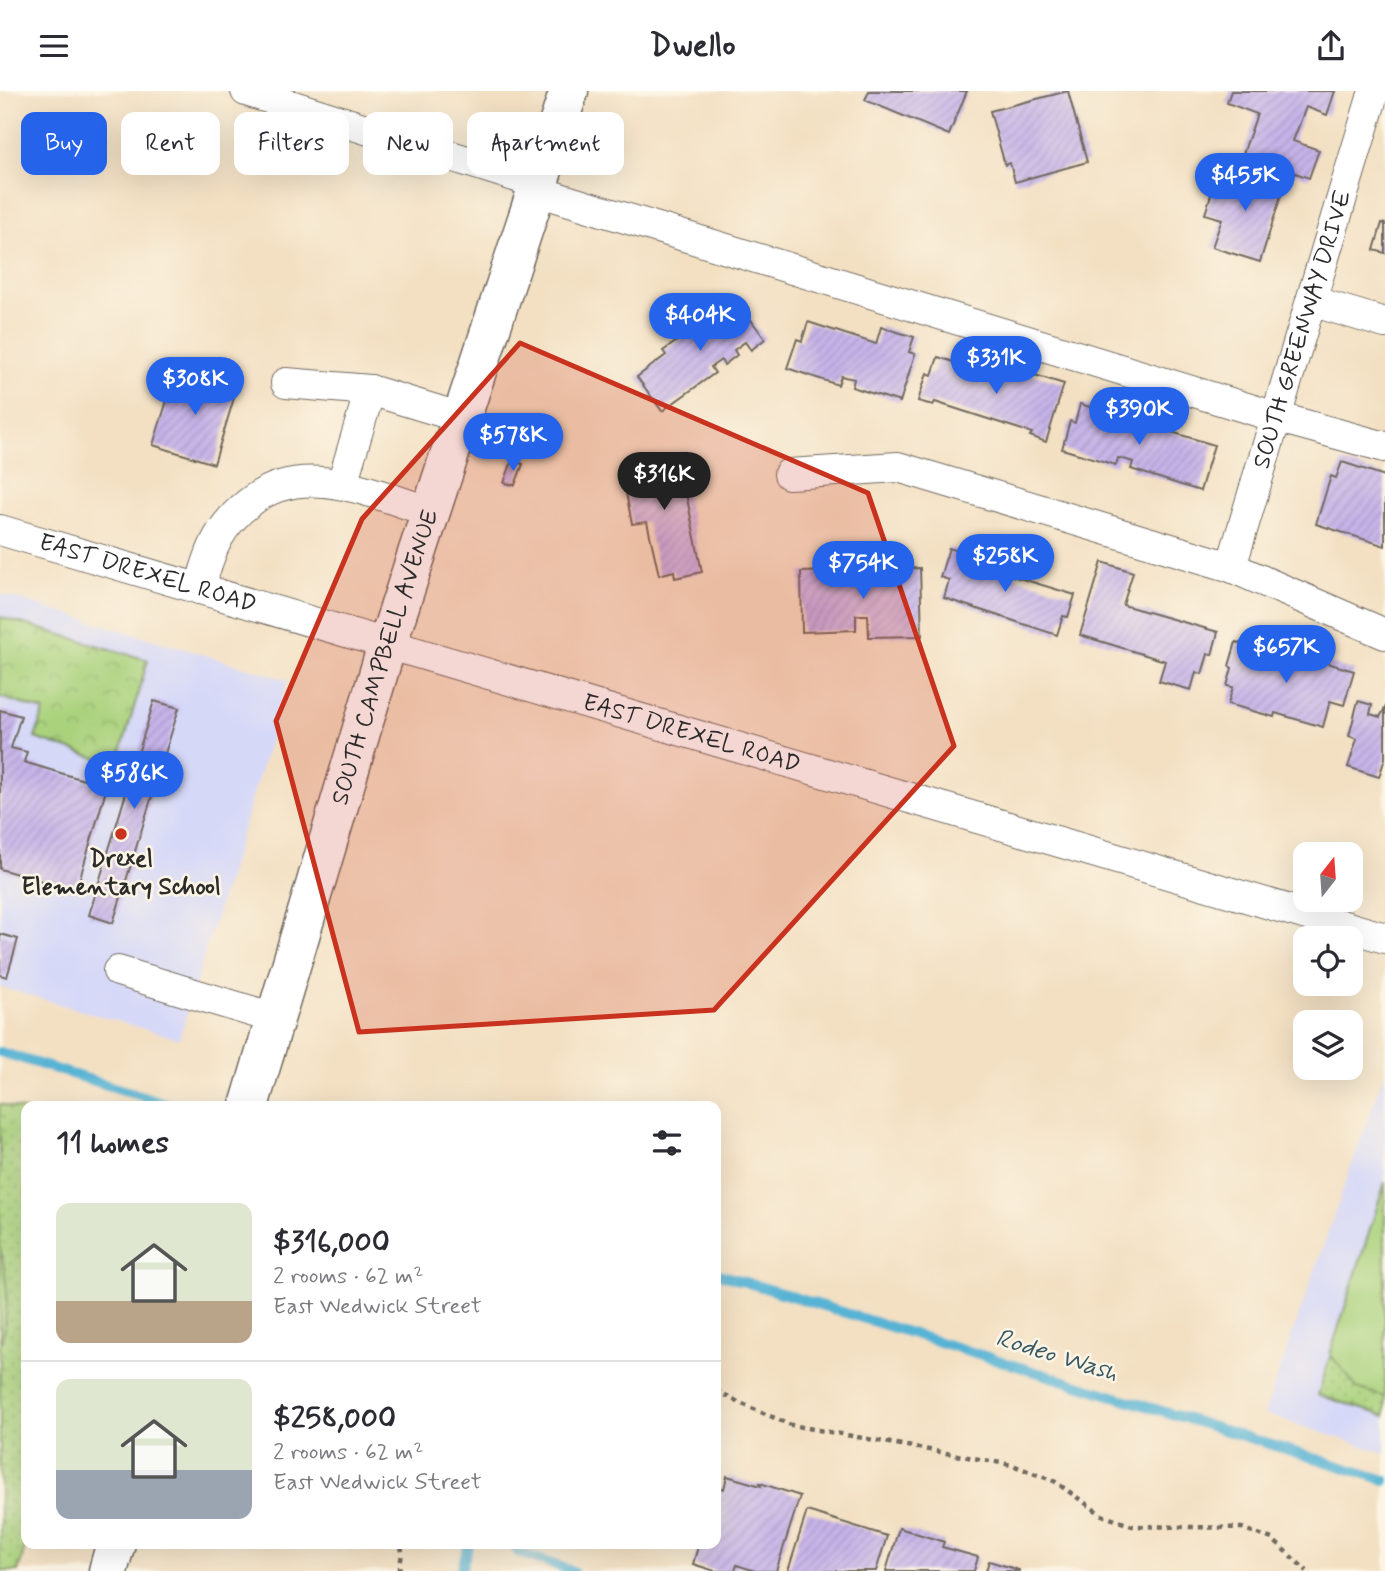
<!DOCTYPE html>
<html lang="en">
<head>
<meta charset="utf-8">
<style>
	body { margin:0; font-family:Mynerve,sans-serif; background:#f7f7f7; color:#2b2b33; height:100vh; display:flex; flex-direction:column; font-size:26px; white-space:nowrap }
	* { box-sizing:border-box; margin:0 }
	p { font-size:23px; color:#7c7c81 }
	.icon { flex:none; width:38px; height:38px; fill:none; stroke:currentColor; stroke-width:2; stroke-linecap:round; stroke-linejoin:round }
	.map { position:relative; flex:1; overflow:hidden }
	.drawer { position:absolute; left:21px; top:1010px; width:700px; height:448px; display:flex; flex-direction:column; background:#fff; border-radius:14px; box-shadow:0 7px 28px #0002 }
	.drawer>* { flex:none }
	.banner { position:absolute; left:21px; top:21px; width:700px; height:63px; display:flex; gap:14px }
	.needle { width:46px; rotate:17deg }
	.controls { position:absolute; left:1293px; top:751px; display:grid; gap:14px }
	.controls a { display:grid; place-items:center; width:70px; height:70px; border-radius:14px; background:#fff; box-shadow:0 7px 28px #0002; font-size:35px }
	.price { position:absolute; translate:-50% -60px; padding:0 16px; border-radius:24px; background:#2563eb; color:#fff; font-size:23px; line-height:46px; filter:drop-shadow(0 2px 4px #0008) }
	.price::after { content:''; position:absolute; left:50%; top:42px; width:21px; height:16px; margin-left:-10px; background:inherit; clip-path:polygon(0 0,100% 0,50% 100%) }
	.price.active { background:#222; color:#fff }
	ul { padding:0; list-style:none }
	li { display:flex; align-items:center; gap:21px; height:175px; padding:0 35px }
	li+li { border-top:2px solid #e1e1e2 }
	li span { display:grid; place-items:center; flex:none; width:196px; height:140px; border-radius:14px; color:#555 }
	li>.icon { margin-inline-start:auto }
	span .icon { width:84px; height:84px; fill:#fffc; stroke-width:1 }
	li b { font-size:30px }
	h2 { display:flex; justify-content:space-between; align-items:center; height:84px; padding:0 35px; font-size:30px }
	.chip { padding:0 24px; border-radius:14px; background:#fff; box-shadow:0 7px 28px #0002; font-size:24px; line-height:63px }
	.chip.active { background:#2563eb; color:#fff }
	header { display:flex; justify-content:space-between; align-items:center; height:91px; padding:0 35px; background:#fff; font-size:32px; font-weight:700 }
	.map>svg:first-child { display:block }
	.built { fill:#d6d8f8 }
	.grass { fill:url(#grass-dots); stroke:#6a7e54; stroke-width:2 }
	.park { fill:url(#park-crowns); stroke:#6a7e54; stroke-width:2 }
	.garden { fill:#aad27d; stroke:#6a7e54; stroke-width:2 }
	.lines { fill:none; stroke-linecap:round; stroke-linejoin:round }
	.stream { stroke:#56b3d4; stroke-width:10 }
	.building { fill:url(#building-hatch) }
	.minor-casing { stroke:#716a60; stroke-width:32 }
	.major-casing { stroke:#716a60; stroke-width:41 }
	.path { stroke:#716a60; stroke-width:4.5; stroke-dasharray:5 5; stroke-linecap:butt }
	.minor { stroke:#fff; stroke-width:30 }
	.major { stroke:#fff; stroke-width:38 }
	.marked { fill:#c8321e; fill-opacity:0.2; stroke:#c8321e; stroke-width:5; stroke-linejoin:round }
	.poi-dot { fill:#c8321e; stroke:#fcf5e5; stroke-width:2.5 }
	.labels { text-anchor:middle; dominant-baseline:central; stroke-width:5; stroke-linejoin:round; paint-order:stroke }
	.street-label { font-size:24px; fill:#2b2b2b; stroke:#fcf5e5 }
	.poi-label { font-size:24px; font-weight:bold; fill:#2b2b2b; stroke:#fcf5e5 }
	.water-label { font-size:26px; font-style:italic; fill:#3a5b66; stroke:#fcf5e5 }
</style>
</head>
<body>
<header><svg class="icon" aria-label="menu" viewBox="0 0 24 24"><path d="M4 6h16M4 12h16M4 18h16"/></svg>Dwello<svg class="icon" aria-label="share" viewBox="0 0 24 24"><path d="M12 15V3M7 8l5-5 5 5M5 13v7h14v-7"/></svg></header>
<div class="map">
<svg width="1385" height="1480" viewBox="0 0 1385 1480">
	<defs>
		<pattern id="grass-dots" width="8" height="8" patternUnits="userSpaceOnUse" patternTransform="scale(1.75)"><rect width="8" height="8" fill="#aad27d"/><path d="M2 2h.1M6 6h.1" fill="none" stroke="#92b46c" stroke-width="1.8" stroke-linecap="round"/></pattern>
		<pattern id="park-crowns" width="20" height="18" patternUnits="userSpaceOnUse" patternTransform="scale(1.75)"><rect width="20" height="18" fill="#aad27d"/><path d="M2 6a3 3 0 1 1 6 0M12 15a3 3 0 1 1 6 0" fill="none" stroke="#92b46c"/></pattern>
		<pattern id="building-hatch" width="6" height="6" patternUnits="userSpaceOnUse" patternTransform="scale(1.75)"><rect width="6" height="6" fill="#c6b3e8"/><path d="M-1 1l2-2M0 6l6-6M5 7l2-2" fill="none" stroke="#aa9ac7"/></pattern>
	</defs>
	<rect width="100%" height="100%" fill="#fcf5e5"/>
	<filter id="ink" filterUnits="userSpaceOnUse"><feTurbulence type="fractalNoise" baseFrequency=".0143" numOctaves="2"/><feDisplacementMap in="SourceGraphic" scale="14" xChannelSelector="R" yChannelSelector="G"/><feConvolveMatrix kernelMatrix="1 2 1 2 8 2 1 2 1" color-interpolation-filters="sRGB"/></filter>
	<filter id="wash" filterUnits="userSpaceOnUse"><feTurbulence type="fractalNoise" baseFrequency=".00686" numOctaves="4" result="noise"/><feDisplacementMap in="SourceGraphic" scale="28" xChannelSelector="R" yChannelSelector="G"/><feGaussianBlur stdDeviation="1.57" result="paint"/><feColorMatrix in="noise" values="0 0 0 0 0 0 0 0 0 0 0 0 0 0 0 0 0 1.4 0 .05"/><feComposite in="paint" operator="in"/></filter>
	<g filter="url(#wash)">
		<rect width="100%" height="100%" fill="#f3e0c3"/>
		<g class="built">
			<polygon points="0,503 288,589 179,948 0,896"/>
			<polygon points="1385,980 1385,1362 1264,1323"/>
		</g>
		<g class="grass">
			<polygon points="0,1013 26,1020 26,1453 18,1480 0,1480"/>
			<polygon points="1385,1091 1385,1325 1318,1304"/>
		</g>
		<polygon class="park" points="0,526 148,569 117,674 35,647 44,620 0,606"/>
		<g class="garden">
			<polygon points="1382,1101 1385,1102 1385,1306 1357,1297 1330,1263"/>
			<path d="M0 1157C8 1188 10 1223 0 1254Z"/>
		</g>
		<g class="lines">
			<g class="stream">
				<polyline points="0,961 175,1015"/>
				<polyline points="716,1182 1385,1389"/>
				<polyline points="512,1452 518,1461 573,1480"/>
				<polyline points="461,1480 469,1452"/>
			</g>
		</g>
		<g id="blocks">
			<g class="building">
				<polygon points="869,0 967,0 949,44 865,9"/>
				<polygon points="1068,0 1087,71 1015,91 1010,72 1005,74 990,20"/>
				<polygon points="1231,0 1335,0 1327,24 1306,16 1293,50 1319,59 1309,87 1243,63 1257,23 1227,12"/>
				<polygon points="1234,76 1285,92 1260,171 1212,156 1222,128 1205,123 1213,97 1226,102"/>
				<polygon points="1382,132 1385,133 1385,162 1374,159"/>
				<polygon points="712,206 720,217 730,209 745,228 748,225 765,248 751,259 745,251 734,259 737,264 724,274 721,269 711,276 715,282 662,320 637,286 666,264 663,260 704,231 695,218"/>
				<polygon points="808,231 876,253 881,236 914,246 909,261 915,263 900,311 852,296 854,288 845,286 841,285 838,294 787,277 797,248 802,250"/>
				<polygon points="938,266 998,285 1002,274 1064,293 1046,351 1030,345 1032,342 935,311 933,314 918,310 927,282 932,284"/>
				<polygon points="177,278 237,297 214,373 153,354"/>
				<polygon points="1080,313 1214,354 1200,400 1131,378 1133,371 1127,369 1118,367 1116,374 1062,358 1070,330 1075,332"/>
				<polygon points="683,361 686,376 681,378 702,481 675,487 674,480 659,484 647,431 632,433 623,386 633,384 630,371"/>
				<polygon points="512,370 523,373 515,394 504,392"/>
				<polygon points="1342,371 1385,385 1385,455 1316,433 1331,385 1336,387"/>
				<polygon points="949,457 966,463 966,471 1075,504 1068,526 1063,525 1057,544 944,507 949,489 940,486"/>
				<polygon points="1102,471 1133,481 1123,514 1218,541 1212,564 1208,563 1202,583 1196,581 1191,599 1159,590 1165,570 1080,544"/>
				<polygon points="920,477 922,545 869,546 868,524 856,524 856,539 802,541 801,481"/>
				<polygon points="1236,551 1296,570 1297,563 1354,580 1344,614 1330,610 1323,636 1275,622 1274,626 1228,613 1233,596 1227,595 1232,577 1229,575"/>
				<polygon points="154,610 179,617 113,832 89,824"/>
				<polygon points="1358,610 1372,614 1370,623 1380,626 1385,617 1385,667 1379,686 1348,676 1357,648 1349,645"/>
				<polygon points="0,619 21,625 11,657 27,661 24,671 107,696 76,800 0,778"/>
				<polygon points="0,843 18,848 7,886 0,884"/>
				<polygon points="727,1385 761,1395 760,1392 800,1405 776,1480 755,1480 737,1474 735,1480 715,1480 693,1473 699,1452 716,1452 716,1395 724,1398"/>
				<polygon points="807,1420 887,1445 876,1480 788,1480"/>
				<polygon points="899,1437 944,1451 942,1456 978,1466 974,1480 886,1480"/>
				<polygon points="989,1470 1019,1479 1019,1480 986,1480"/>
			</g>
		</g>
	</g>
	<g filter="url(#ink)">
		<use href="#blocks" fill-opacity="0" stroke="#716a60" stroke-width="2"/>
		<g class="lines">
			<defs>
				<g id="minor">
					<polyline points="246,0 539,93"/>
					<polyline points="537,100 1276,326 1385,356"/>
					<polyline points="1311,210 1385,232"/>
					<polyline points="286,292 370,299"/>
					<polyline points="789,383 898,376 1231,476 1385,543"/>
					<polyline points="342,393 370,299 462,327"/>
					<path id="s1" d="M0 439 1385 847"/>
					<path id="s2" d="M1231 476 1374 0"/>
					<path d="M199 498C205 481 209 462 218 447 226 432 237 421 250 411 304 368 373 403 431 421"/>
					<polyline points="118,880 274,927"/>
				</g>
				<g id="major">
					<path id="s3" d="M249 1015 387 554 569 0"/>
					<polyline points="108,1480 116,1452"/>
				</g>
			</defs>
			<use href="#minor" class="minor-casing"/>
			<use href="#major" class="major-casing"/>
			<g class="path">
				<polyline points="716,1299 740,1312 791,1334 1012,1374 1054,1390 1102,1424 1132,1435 1242,1437 1272,1448 1307,1480"/>
				<polyline points="399,1480 402,1463 401,1452"/>
			</g>
			<use href="#minor" class="minor"/>
			<use href="#major" class="major"/>
		</g>
	</g>
	<path class="marked" d="M520 252 868 402 954 655 714 919 359 941 276 630 362 428Z"/>
	<circle class="poi-dot" cx="121" cy="743" r="7"/>
	<g class="labels">
		<g class="street-label">
			<text stroke="none"><textPath href="#s2" startOffset="248">SOUTH GREENWAY DRIVE</textPath></text>
			<text stroke="none"><textPath href="#s1" startOffset="154">EAST DREXEL ROAD</textPath></text>
			<text stroke="none"><textPath href="#s3" startOffset="469">SOUTH CAMPBELL AVENUE</textPath></text>
			<text stroke="none"><textPath href="#s1" startOffset="721">EAST DREXEL ROAD</textPath></text>
		</g>
		<g class="poi-label">
			<text x="121" y="768">Drexel<tspan x="121" dy="28">Elementary School</tspan></text>
		</g>
		<g class="water-label">
			<text transform="translate(1057 1265) rotate(17)">Rodeo Wash</text>
		</g>
	</g>
</svg>
<div class="controls">
<a><svg class="needle" viewBox="-14 -14 28 28"><path d="M0-13l5 13h-10z" fill="#e53935"/><path d="M0 13l5-13h-10z" fill="#7c7c81"/></svg></a>
<a><svg class="icon" aria-label="locate" viewBox="0 0 24 24"><circle cx="12" cy="12" r="6"/><path d="M12 2v4M12 18v4M2 12h4M18 12h4"/></svg></a>
<a><svg class="icon" aria-label="layers" viewBox="0 0 24 24"><path d="M12 4l9 5-9 5-9-5zM3 14l9 5 9-5"/></svg></a>
</div>
<b class="price" style="left:1245px;top:122px">$455K</b>
<b class="price" style="left:700px;top:262px">$404K</b>
<b class="price" style="left:996px;top:305px">$331K</b>
<b class="price" style="left:195px;top:326px">$308K</b>
<b class="price" style="left:1139px;top:356px">$390K</b>
<b class="price" style="left:513px;top:382px">$578K</b>
<b class="price active" style="left:664px;top:421px">$316K</b>
<b class="price" style="left:1005px;top:503px">$258K</b>
<b class="price" style="left:863px;top:510px">$754K</b>
<b class="price" style="left:1286px;top:594px">$657K</b>
<b class="price" style="left:134px;top:720px">$586K</b>
<div class="banner">
<a class="chip active">Buy</a>
<a class="chip">Rent</a>
<a class="chip">Filters</a>
<a class="chip">New</a>
<a class="chip">Apartment</a>
</div>
<section class="drawer">
<h2>11 homes<svg class="icon" aria-label="filters" viewBox="0 0 24 24"><path d="M4 7h16M4 17h16"/><circle cx="9" cy="7" r="2"/><circle cx="15" cy="17" r="2"/></svg></h2>
<ul>
<li><span style="background:linear-gradient(#dfe7d0 70%,#b9a48a 0)"><svg class="icon" aria-label="home" viewBox="0 0 24 24"><path d="M3 11l9-7 9 7M6 9v11h12V9"/></svg></span><div><b>$316,000</b><p>2 rooms · 62 m²</p><p>East Wedwick Street</p></div></li>
<li><span style="background:linear-gradient(#dfe7d0 65%,#9aa5b1 0)"><svg class="icon" aria-label="home" viewBox="0 0 24 24"><path d="M3 11l9-7 9 7M6 9v11h12V9"/></svg></span><div><b>$258,000</b><p>2 rooms · 62 m²</p><p>East Wedwick Street</p></div></li>
</ul>
</section>
</div>
</body>
</html>
